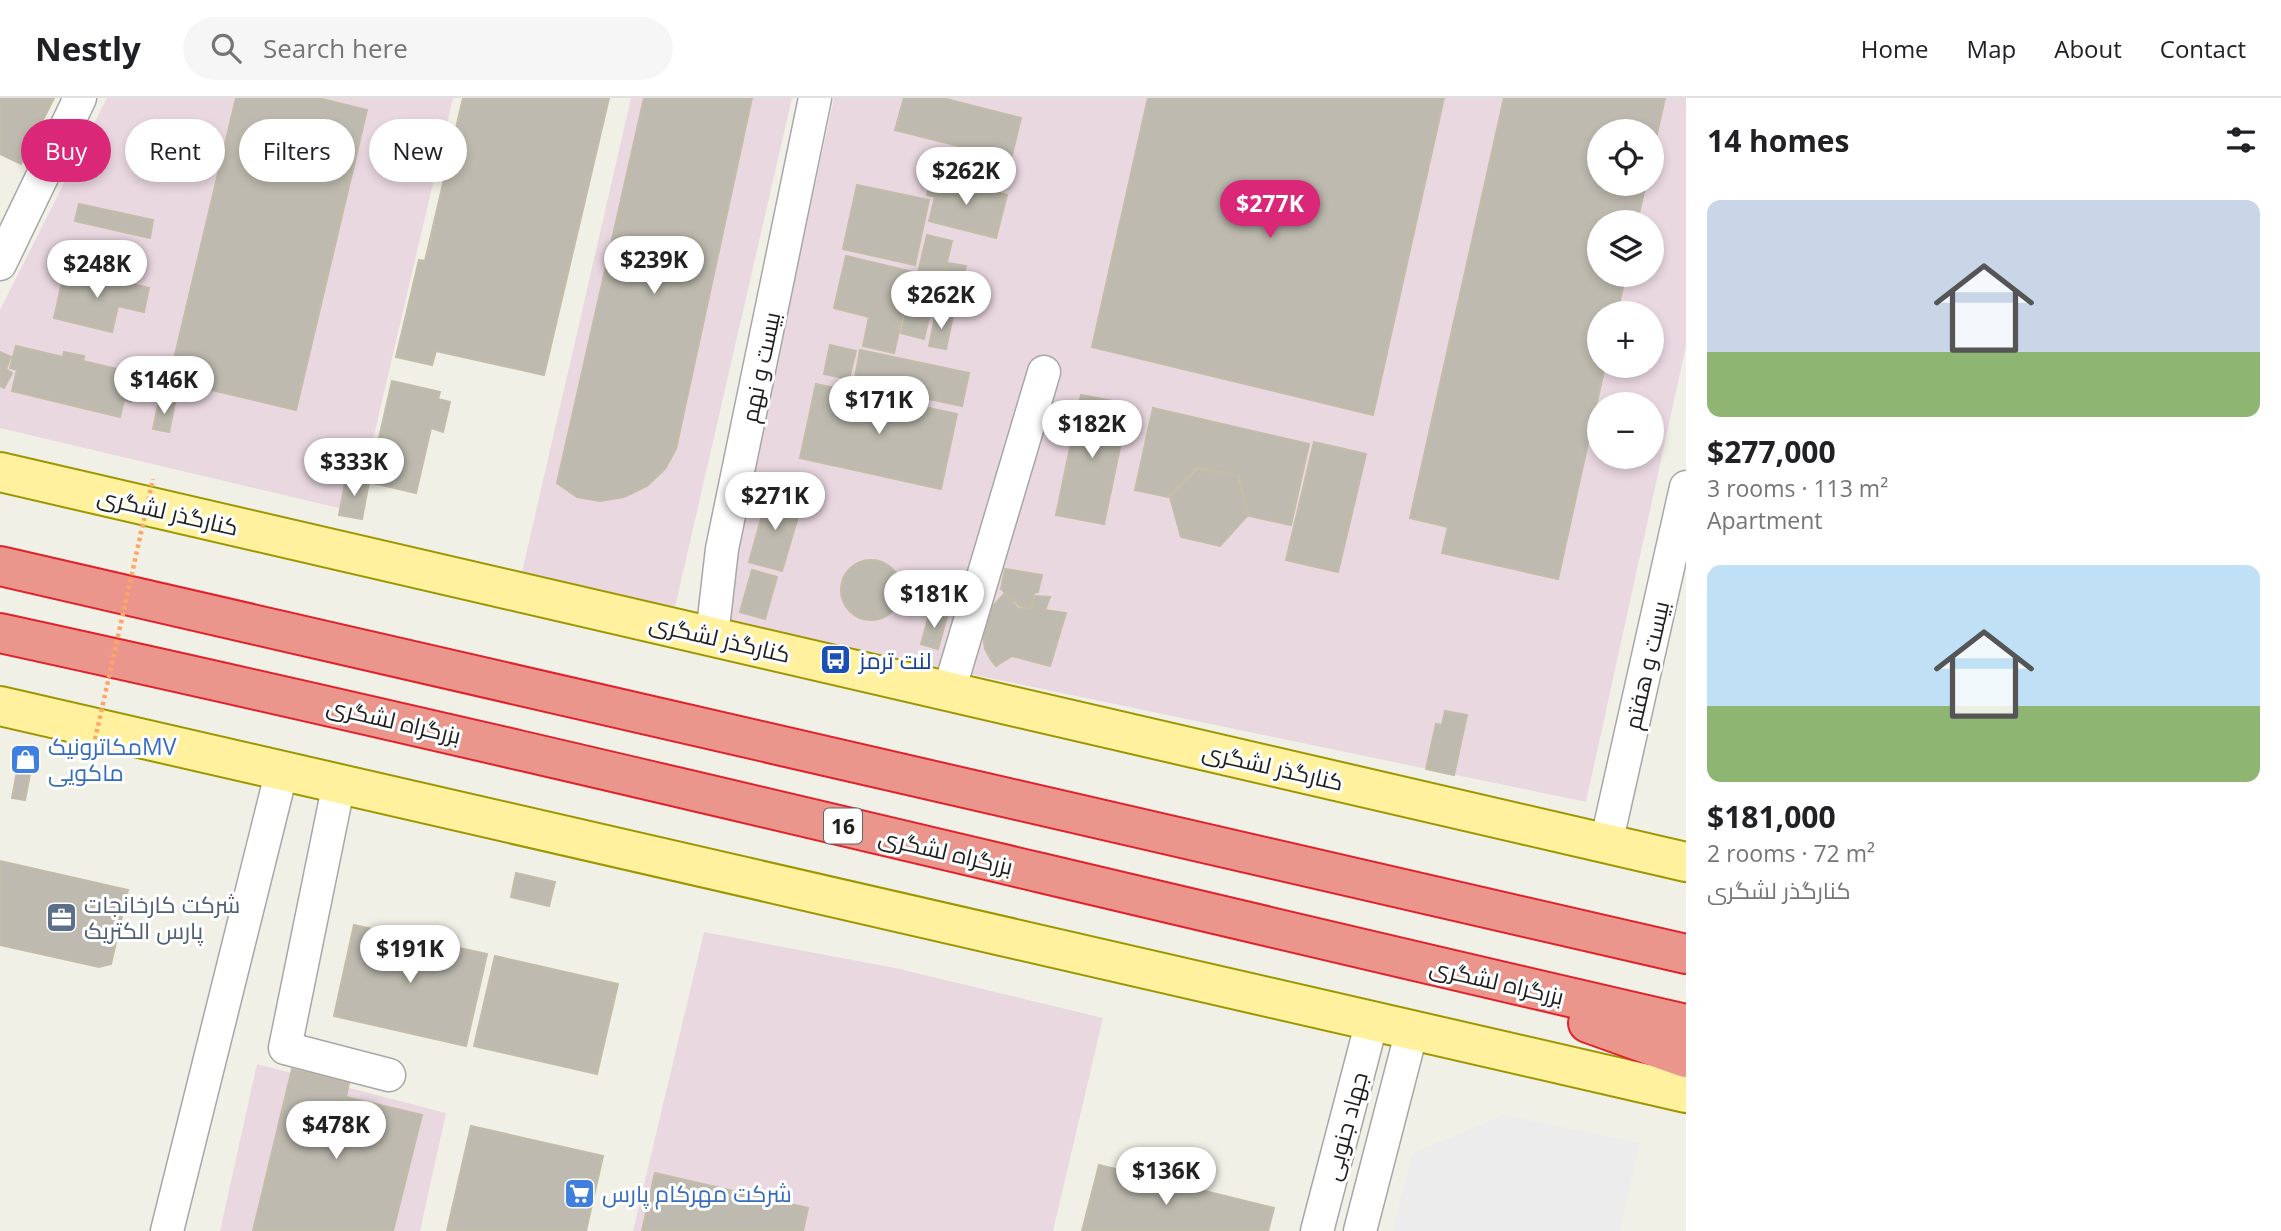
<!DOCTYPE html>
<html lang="en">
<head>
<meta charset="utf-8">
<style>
	body { margin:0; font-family:"Open Sans",Cairo,sans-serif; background:#f6f6f6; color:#202124; height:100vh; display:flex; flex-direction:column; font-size:26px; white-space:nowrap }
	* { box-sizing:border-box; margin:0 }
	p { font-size:23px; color:#757577 }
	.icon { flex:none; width:38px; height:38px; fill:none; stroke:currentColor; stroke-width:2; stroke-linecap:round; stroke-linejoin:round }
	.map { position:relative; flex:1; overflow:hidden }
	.sheet { display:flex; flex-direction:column; background:#fff; width:595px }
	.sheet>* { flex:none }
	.banner { position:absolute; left:21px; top:21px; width:665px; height:63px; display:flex; gap:14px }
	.fabs { position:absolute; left:1587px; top:21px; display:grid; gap:14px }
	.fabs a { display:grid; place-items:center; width:77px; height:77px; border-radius:50%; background:#fff; box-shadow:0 4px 10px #0003; font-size:35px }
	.price { position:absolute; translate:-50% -60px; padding:0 16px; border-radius:24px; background:#fff; color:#222; font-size:23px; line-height:46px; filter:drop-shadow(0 2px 4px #0008) }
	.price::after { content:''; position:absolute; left:50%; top:42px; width:21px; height:16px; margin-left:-10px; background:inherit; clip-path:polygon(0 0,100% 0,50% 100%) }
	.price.selected { background:#db2777; color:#fff }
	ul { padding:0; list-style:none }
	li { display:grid; align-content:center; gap:14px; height:371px; padding:0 21px }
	li span { display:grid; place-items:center; height:217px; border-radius:14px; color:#555 }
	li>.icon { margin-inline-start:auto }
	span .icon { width:126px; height:126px; fill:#fffc; stroke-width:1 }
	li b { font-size:30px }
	h2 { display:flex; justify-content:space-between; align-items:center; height:84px; padding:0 21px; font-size:30px }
	.tag { padding:0 24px; border-radius:32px; background:#fff; box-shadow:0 4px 10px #0003; font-size:24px; line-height:63px }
	.tag.selected { background:#db2777; color:#fff }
	header { display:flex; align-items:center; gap:42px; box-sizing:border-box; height:98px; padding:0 35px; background:#fff; border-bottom:2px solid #e0e0e0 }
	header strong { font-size:33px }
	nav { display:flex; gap:38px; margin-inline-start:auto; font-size:24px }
	.search { width:490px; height:63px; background:#f6f6f6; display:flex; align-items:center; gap:18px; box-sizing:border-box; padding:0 24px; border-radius:38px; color:#757577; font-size:26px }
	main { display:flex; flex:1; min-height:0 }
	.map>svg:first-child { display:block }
	.industrial { fill:#ead8e1; fill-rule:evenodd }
	.parking { fill:#ececec }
	.building { fill:#bebaaf; stroke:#c3bca8; stroke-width:2 }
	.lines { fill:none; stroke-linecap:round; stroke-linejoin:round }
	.minor-casing { stroke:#a7a7a7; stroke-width:35 }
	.major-casing { stroke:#9c9600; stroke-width:42 }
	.highway-casing { stroke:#e1212b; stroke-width:42 }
	.minor { stroke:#fff; stroke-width:32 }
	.major { stroke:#fff19d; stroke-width:38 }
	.highway { stroke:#ea968c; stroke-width:38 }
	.path-bridge { stroke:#fea56a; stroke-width:4.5; stroke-dasharray:3.5 3.5; stroke-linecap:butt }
	.labels { text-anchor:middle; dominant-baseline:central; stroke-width:6; stroke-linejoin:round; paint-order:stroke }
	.shield { fill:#fff; stroke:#636363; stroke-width:2 }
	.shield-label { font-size:21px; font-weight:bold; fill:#202020 }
	.street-label { font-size:23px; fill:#202020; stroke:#fff }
	.transit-label { font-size:23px; fill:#164399; stroke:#fff; text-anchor:start }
	.shop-label { font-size:23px; fill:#366cbe; stroke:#fff; text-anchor:start }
	.service-label { font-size:23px; fill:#4e5e75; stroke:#fff; text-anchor:start }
</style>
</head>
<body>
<header>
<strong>Nestly</strong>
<div class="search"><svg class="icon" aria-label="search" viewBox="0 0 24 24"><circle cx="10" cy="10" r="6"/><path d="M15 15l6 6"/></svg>Search here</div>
<nav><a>Home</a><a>Map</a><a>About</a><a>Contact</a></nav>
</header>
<main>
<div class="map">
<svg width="1686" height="1133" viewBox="0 0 1686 1133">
	<rect width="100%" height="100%" fill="#f1f0e6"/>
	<g class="industrial">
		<polygon points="107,0 453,0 356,414 0,330 0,212"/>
		<polygon points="631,0 792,0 675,509 522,474"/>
		<path d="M834 0H1686V248L1586 704 720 524ZM1600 33H1652V86H1600ZM1600 124H1652V177H1600ZM1600 215H1652V268H1600ZM1600 306H1652V359H1600Z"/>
		<polygon points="704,834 895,870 1103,920 1053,1133 633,1133"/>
		<polygon points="257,966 446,1015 420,1133 220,1133"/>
	</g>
	<polygon class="parking" points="1504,1017 1640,1045 1620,1133 1392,1133 1413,1055"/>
	<g class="building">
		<polygon points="0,0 54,0 21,66 0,56"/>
		<polygon points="236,0 318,0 367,12 296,312 169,282"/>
		<polygon points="463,0 609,0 544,277 436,253 432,267 396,259 419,162 425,163"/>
		<polygon points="644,0 752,0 676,351 665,371 647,388 624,399 600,403 577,399 557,385"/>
		<polygon points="904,0 942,0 1021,20 1011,61 895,32"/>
		<polygon points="1148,0 1444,0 1373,317 1092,249"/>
		<polygon points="1504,0 1665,0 1652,58 1652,33 1600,33 1600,86 1646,86 1637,124 1600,124 1600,177 1626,177 1617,215 1600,215 1600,268 1605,268 1558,481 1442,455 1448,429 1410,420"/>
		<polygon points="948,56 1007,71 1003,89 943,74"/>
		<polygon points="932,78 1007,97 996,140 929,123 935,99 927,97"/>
		<polygon points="857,87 929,102 915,167 843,151"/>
		<polygon points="79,106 153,122 150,140 75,123"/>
		<polygon points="927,137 952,143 942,185 917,179"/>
		<polygon points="846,158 913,174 894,255 863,248 869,219 834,210"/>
		<polygon points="948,165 966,168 958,202 940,199"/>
		<polygon points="65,171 149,190 144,214 118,208 112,234 54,220"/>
		<polygon points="911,193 934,199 924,241 901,235"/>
		<polygon points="936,214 953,218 946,251 929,248"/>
		<polygon points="830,247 856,253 849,281 824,276"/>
		<polygon points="16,248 63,259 64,254 84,258 83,263 138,276 131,304 124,302 120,319 12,293 17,272 10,270"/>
		<polygon points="860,252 969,275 962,308 854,285"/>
		<polygon points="0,254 11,259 6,271 12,275 4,290 0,288"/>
		<polygon points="392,283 440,294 438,301 450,304 443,334 431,330 416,395 369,384"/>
		<polygon points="816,286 957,316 941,391 800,360"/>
		<polygon points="1081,297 1129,306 1104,426 1056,417"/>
		<polygon points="159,302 175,305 169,334 153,331"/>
		<polygon points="1153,310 1309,346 1291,427 1249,418 1239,377 1197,369 1168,399 1135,392"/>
		<polygon points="1314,344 1366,356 1338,474 1286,462"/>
		<polygon points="1198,371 1237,378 1248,417 1220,448 1181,439 1170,399"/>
		<polygon points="346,380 369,384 362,421 339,417"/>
		<polygon points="768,396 802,405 782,473 749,464"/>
		<circle cx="871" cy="492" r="30"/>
		<polygon points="1005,471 1042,477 1038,494 1034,495 1030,510 1020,508 1001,491"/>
		<polygon points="752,472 777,479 765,521 740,514"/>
		<polygon points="1005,495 1018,510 1031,512 1035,498 1050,499 1045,512 1066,515 1050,568 1012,558 996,568 991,562 985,551 982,530 989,512"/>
		<polygon points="930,514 947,519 938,551 921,546"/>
		<polygon points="1445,613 1467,617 1454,677 1426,671 1436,626 1442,627"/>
		<polygon points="17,673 30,676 25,702 12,700"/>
		<polygon points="0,763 128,792 111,866 99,869 0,847"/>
		<polygon points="516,775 555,784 549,808 511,799"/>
		<polygon points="354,827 487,856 466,948 334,918"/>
		<polygon points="495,858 618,886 597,976 474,948"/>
		<polygon points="292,971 349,985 346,999 422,1017 393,1133 253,1133"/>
		<polygon points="471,1028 603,1058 586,1133 447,1133"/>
		<polygon points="1099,1067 1274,1110 1268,1133 1082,1133"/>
		<polygon points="655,1075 808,1110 803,1133 642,1133"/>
	</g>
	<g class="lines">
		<defs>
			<g id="minor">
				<polyline points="0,166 80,0"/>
				<polyline points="712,538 722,451 815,0"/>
				<polyline points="949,593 1044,274"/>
				<polyline points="339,685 285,950 389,977"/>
				<polyline points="1606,746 1686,389"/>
				<polyline points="167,1133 282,672"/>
				<polyline points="1317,1133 1372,923"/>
				<polyline points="1360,1133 1412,932"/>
			</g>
			<g id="major">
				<polyline points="0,374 1686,764"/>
				<polyline points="0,608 1686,995"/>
			</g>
			<g id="highway">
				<polyline points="0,468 1686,856"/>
				<path d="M0 535C564 658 1124 797 1686 926"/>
				<polyline points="1588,925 1686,960"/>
			</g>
		</defs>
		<use href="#minor" class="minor-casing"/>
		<use href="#major" class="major-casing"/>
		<use href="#highway" class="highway-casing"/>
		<use href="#minor" class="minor"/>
		<use href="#major" class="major"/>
		<use href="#highway" class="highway"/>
		<polyline class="path-bridge" points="92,655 153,381"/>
	</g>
	<defs>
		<symbol id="bus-square" viewBox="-11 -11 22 22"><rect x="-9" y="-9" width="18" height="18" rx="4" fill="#1a4fb4" stroke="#fff"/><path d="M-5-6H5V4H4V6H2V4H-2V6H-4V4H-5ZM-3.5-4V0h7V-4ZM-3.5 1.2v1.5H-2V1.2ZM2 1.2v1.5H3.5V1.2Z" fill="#fff"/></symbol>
		<symbol id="shop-square" viewBox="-11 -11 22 22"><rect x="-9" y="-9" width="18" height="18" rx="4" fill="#3f7fe0" stroke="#fff"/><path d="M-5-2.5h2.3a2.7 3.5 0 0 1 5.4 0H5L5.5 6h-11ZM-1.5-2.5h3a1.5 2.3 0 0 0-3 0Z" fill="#fff"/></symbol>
		<symbol id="office-square" viewBox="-11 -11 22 22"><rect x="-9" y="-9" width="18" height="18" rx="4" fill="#5c6f8a" stroke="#fff"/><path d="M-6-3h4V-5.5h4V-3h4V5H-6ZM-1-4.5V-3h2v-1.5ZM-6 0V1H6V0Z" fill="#fff"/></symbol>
		<symbol id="supermarket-square" viewBox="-11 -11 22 22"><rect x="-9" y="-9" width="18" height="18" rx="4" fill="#3f7fe0" stroke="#fff"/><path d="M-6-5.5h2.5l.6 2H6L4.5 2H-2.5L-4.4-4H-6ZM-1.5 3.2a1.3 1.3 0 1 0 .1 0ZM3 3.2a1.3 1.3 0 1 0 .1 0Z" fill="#fff"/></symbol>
	</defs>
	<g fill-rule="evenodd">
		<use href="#bus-square" x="818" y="544" width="35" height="35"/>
		<use href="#shop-square" x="8" y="644" width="35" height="35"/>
		<use href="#office-square" x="44" y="802" width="35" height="35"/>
		<use href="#supermarket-square" x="562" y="1078" width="35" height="35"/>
	</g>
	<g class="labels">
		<rect class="shield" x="824" y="710.5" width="38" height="35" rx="5"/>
		<g class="shield-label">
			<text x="843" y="728">16</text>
		</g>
		<g class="street-label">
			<text transform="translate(760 269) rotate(-78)">بیست و نهم</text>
			<text transform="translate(168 413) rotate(13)">کنارگذر لشگری</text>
			<text transform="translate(720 540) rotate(13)">کنارگذر لشگری</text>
			<text transform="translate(1646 567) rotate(-77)">بیست و هفتم</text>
			<text transform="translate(394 622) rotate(13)">بزرگراه لشگری</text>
			<text transform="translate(1273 668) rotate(13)">کنارگذر لشگری</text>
			<text transform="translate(946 753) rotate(13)">بزرگراه لشگری</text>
			<text transform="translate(1497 883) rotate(13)">بزرگراه لشگری</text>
			<text transform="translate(1345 1028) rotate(-75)">جهاد جنوبی</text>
		</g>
		<g class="transit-label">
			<text x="859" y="562">لنت ترمز</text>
		</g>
		<g class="shop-label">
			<text x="48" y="648">مکاترونیکMV<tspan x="48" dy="26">ماکویی</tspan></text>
			<text x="602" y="1095">شرکت مهرکام پارس</text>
		</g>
		<g class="service-label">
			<text x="84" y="806">شرکت کارخانجات<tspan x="84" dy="26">پارس الکتریک</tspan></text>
		</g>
	</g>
</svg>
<div class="fabs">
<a><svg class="icon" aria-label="locate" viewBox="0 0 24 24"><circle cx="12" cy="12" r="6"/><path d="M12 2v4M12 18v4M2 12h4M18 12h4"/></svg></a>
<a><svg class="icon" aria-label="layers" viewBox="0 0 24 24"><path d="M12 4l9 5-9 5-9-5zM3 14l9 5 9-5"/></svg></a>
<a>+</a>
<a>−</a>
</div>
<b class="price" style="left:966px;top:109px">$262K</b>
<b class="price selected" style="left:1270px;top:142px">$277K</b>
<b class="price" style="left:654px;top:198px">$239K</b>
<b class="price" style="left:97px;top:202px">$248K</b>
<b class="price" style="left:941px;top:233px">$262K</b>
<b class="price" style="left:164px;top:318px">$146K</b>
<b class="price" style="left:879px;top:338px">$171K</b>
<b class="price" style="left:1092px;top:362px">$182K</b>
<b class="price" style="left:354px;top:400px">$333K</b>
<b class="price" style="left:775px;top:434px">$271K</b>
<b class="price" style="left:934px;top:532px">$181K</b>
<b class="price" style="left:410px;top:887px">$191K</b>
<b class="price" style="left:336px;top:1063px">$478K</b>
<b class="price" style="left:1166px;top:1109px">$136K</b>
<div class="banner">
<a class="tag selected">Buy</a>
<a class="tag">Rent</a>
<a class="tag">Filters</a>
<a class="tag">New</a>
</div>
</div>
<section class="sheet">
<h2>14 homes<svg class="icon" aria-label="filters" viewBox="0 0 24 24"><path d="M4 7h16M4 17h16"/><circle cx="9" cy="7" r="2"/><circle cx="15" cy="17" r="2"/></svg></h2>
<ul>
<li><span style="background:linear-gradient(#c9d6e8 70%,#8fb573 0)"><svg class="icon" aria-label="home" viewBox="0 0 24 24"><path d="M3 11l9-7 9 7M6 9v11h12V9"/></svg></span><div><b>$277,000</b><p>3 rooms · 113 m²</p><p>Apartment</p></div></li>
<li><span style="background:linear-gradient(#bfe0f5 65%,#8fb573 0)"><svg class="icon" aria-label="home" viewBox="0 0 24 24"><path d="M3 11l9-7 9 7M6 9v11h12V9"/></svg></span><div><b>$181,000</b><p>2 rooms · 72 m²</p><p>کنارگذر لشگری</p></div></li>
</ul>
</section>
</main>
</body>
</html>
